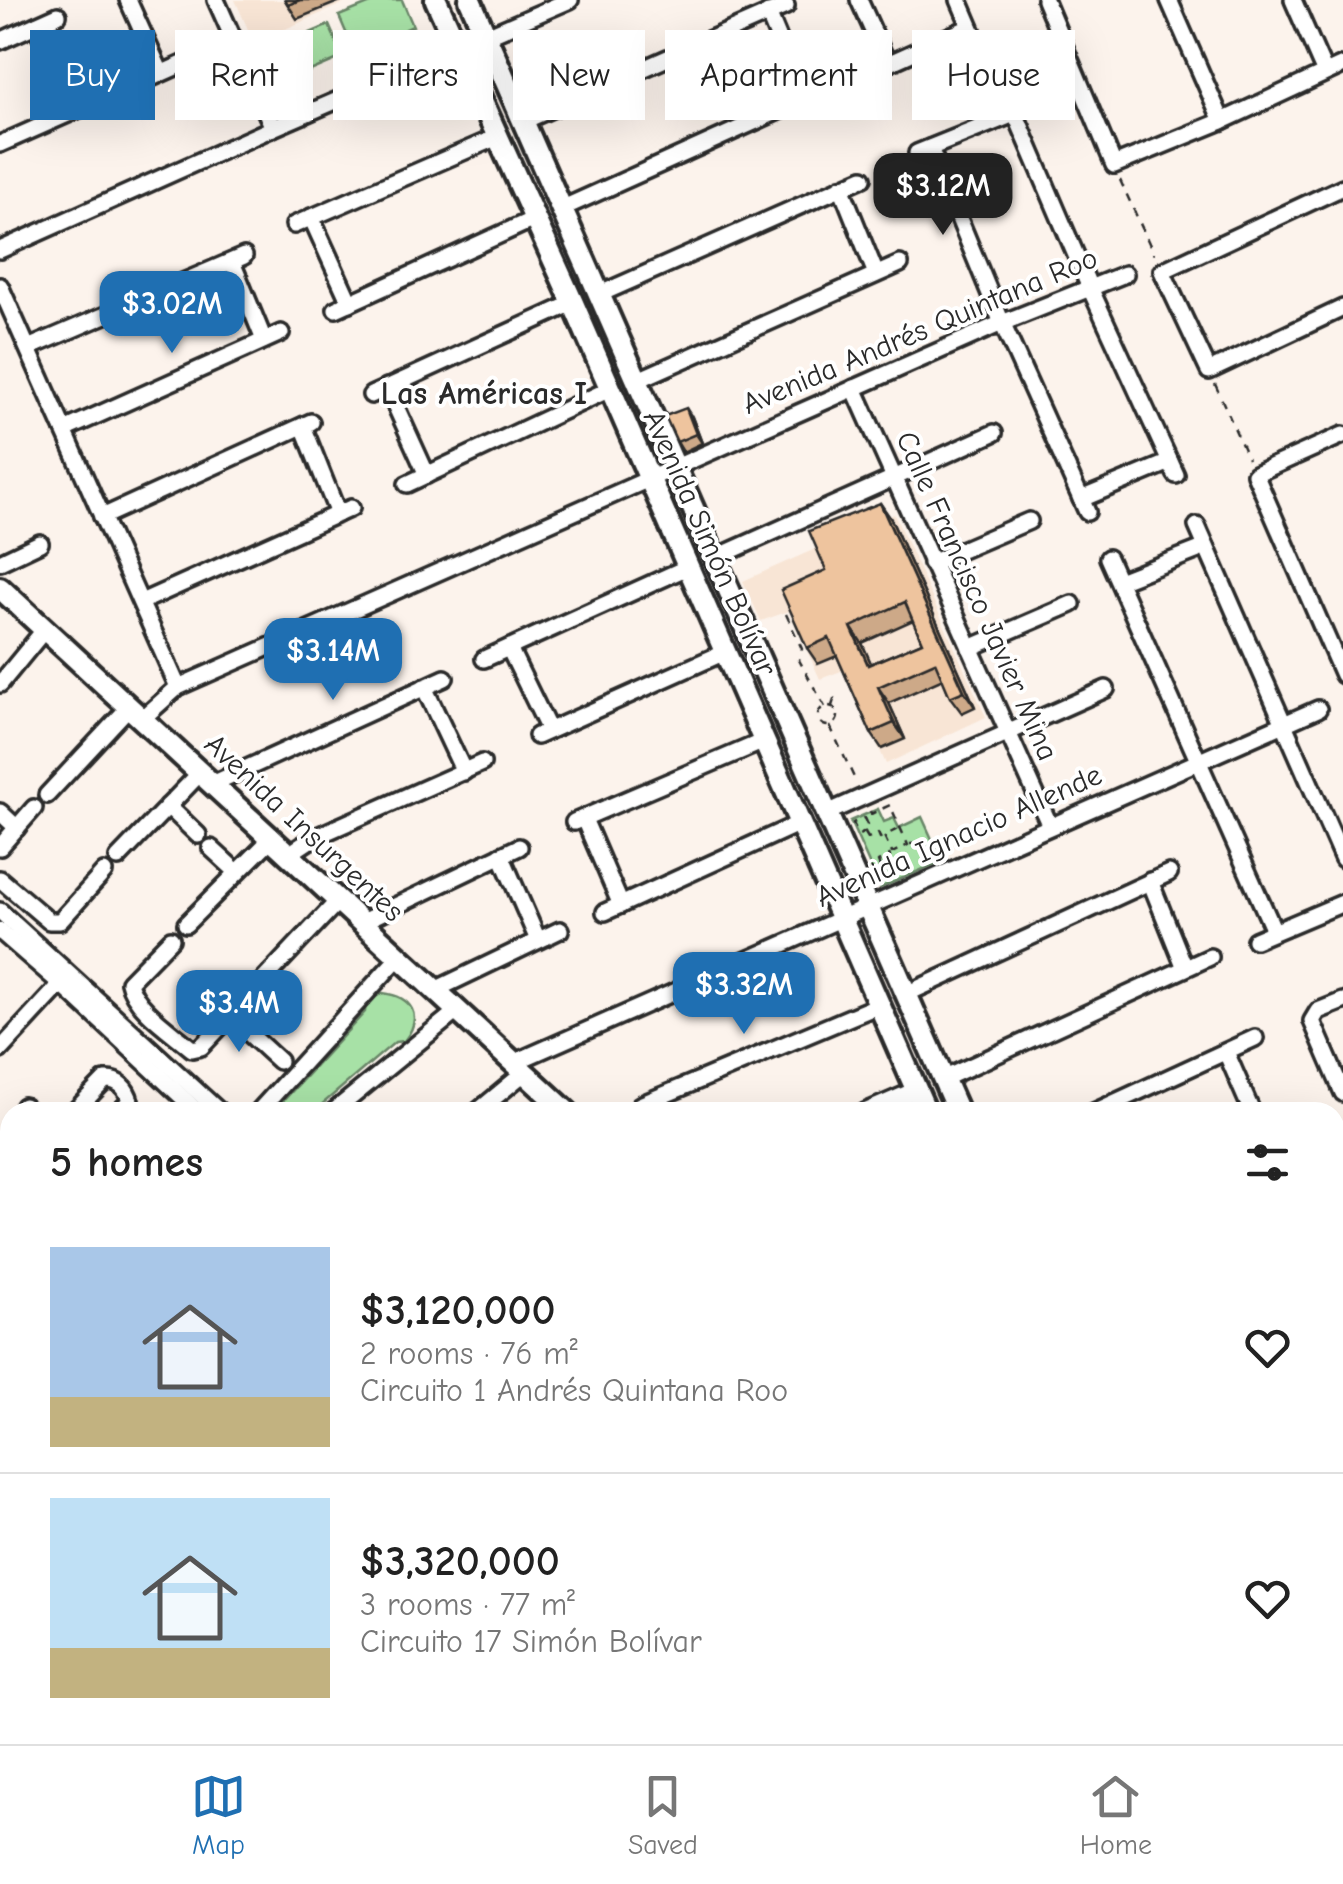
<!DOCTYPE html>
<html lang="en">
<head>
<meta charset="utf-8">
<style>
	body { margin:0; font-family:"Comic Neue",sans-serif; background:#f2f2f2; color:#222; height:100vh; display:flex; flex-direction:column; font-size:38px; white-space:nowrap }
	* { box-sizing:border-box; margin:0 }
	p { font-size:32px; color:#767676 }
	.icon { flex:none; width:55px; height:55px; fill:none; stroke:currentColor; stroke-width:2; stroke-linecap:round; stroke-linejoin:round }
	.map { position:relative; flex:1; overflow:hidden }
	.details { position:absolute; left:0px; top:1102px; width:1345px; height:642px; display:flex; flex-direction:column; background:#fff; border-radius:30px 30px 0 0; box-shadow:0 10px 40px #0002 }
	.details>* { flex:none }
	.banner { position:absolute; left:30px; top:30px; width:1285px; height:90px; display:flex; gap:20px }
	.price { position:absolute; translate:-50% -85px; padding:0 22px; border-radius:20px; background:#1f6fb2; color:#fff; font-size:32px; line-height:65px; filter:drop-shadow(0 2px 5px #0008) }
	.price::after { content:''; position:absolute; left:50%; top:60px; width:30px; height:22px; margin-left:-15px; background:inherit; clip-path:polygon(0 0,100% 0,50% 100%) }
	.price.current { background:#222; color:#fff }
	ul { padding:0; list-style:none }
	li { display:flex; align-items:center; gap:30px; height:250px; padding:0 50px }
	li+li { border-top:2px solid #e0e0e0 }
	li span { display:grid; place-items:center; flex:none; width:280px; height:200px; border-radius:0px; color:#555 }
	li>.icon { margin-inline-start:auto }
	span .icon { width:120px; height:120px; fill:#fffc; stroke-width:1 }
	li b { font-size:42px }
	h2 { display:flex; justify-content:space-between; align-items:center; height:120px; padding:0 50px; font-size:42px }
	.pill { padding:0 35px; border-radius:0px; background:#fff; box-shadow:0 10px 40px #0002; font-size:35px; line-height:90px }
	.pill.current { background:#1f6fb2; color:#fff }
	.tab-bar { display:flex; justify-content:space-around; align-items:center; height:140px; border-top:2px solid #e0e0e0; background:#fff; font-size:28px; color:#767676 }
	.tab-bar a { display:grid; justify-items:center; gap:5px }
	.tab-bar .current { color:#1f6fb2 }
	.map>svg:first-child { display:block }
	.built { fill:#f8e5d5 }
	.green { fill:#a7e1a6; stroke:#698668; stroke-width:2.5 }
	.water { fill:#8cc9ec; stroke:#658a9f; stroke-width:2.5 }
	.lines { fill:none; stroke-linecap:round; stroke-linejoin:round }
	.minor-casing { stroke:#2b2b2b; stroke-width:22 }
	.major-casing { stroke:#2b2b2b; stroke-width:28 }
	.path { stroke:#2b2b2b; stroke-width:2.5; stroke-dasharray:8 8; stroke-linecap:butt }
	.minor { stroke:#fff; stroke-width:15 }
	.major { stroke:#fff; stroke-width:20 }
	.wall { fill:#cda988; stroke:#2b2b2b; stroke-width:2.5; fill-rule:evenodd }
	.shaded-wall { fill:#a7896f; stroke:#2b2b2b; stroke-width:2.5 }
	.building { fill:#eec49e; stroke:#2b2b2b; stroke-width:2.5; fill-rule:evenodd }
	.labels { text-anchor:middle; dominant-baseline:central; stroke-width:8; stroke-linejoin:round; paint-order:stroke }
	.street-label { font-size:30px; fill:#2b2b2b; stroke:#fff }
	.neighbourhood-label { font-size:32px; font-weight:bold; fill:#2b2b2b; stroke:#fff }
</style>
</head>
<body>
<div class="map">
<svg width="1343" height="1744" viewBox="0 0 1343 1744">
	<rect width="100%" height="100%" fill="#fcf3ec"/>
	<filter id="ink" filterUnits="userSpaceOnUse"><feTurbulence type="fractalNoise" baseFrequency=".01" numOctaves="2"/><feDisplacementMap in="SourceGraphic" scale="20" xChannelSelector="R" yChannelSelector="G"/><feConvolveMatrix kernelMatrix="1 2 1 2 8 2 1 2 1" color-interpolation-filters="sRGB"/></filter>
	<g filter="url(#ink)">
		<g class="built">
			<polygon points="235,0 351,0 254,43"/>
			<polygon points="894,514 986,717 886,764 844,670 820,679 789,611 761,621 743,581"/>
			<polygon points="656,1735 977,1735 965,1744 663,1744"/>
		</g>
		<g class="green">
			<polygon points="378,0 402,0 413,26 354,51 339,16"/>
			<polygon points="329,25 343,57 282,83 268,51"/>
			<polygon points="878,809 884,822 894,818 899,828 922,817 942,861 880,888 850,821"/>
			<path d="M383 993C412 997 424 1016 404 1041L395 1042 313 1112H273L365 1012 366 1001Z"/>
			<polygon points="396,1735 656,1735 663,1744 403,1744"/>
		</g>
		<polygon class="water" points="0,1305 10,1317 10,1372 0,1379"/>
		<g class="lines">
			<defs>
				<g id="minor">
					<polyline points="128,0 161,73"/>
					<polyline points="216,0 273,128"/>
					<polyline points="859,0 888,64"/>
					<polyline points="959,0 982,54"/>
					<polyline points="1045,0 1114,165 1222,121 1343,65"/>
					<polyline points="1169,0 1222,121"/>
					<polyline points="1293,0 1325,73"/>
					<polyline points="768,13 804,99"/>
					<polyline points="36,25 74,111"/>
					<polyline points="0,41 58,15"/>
					<polyline points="876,69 970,27"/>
					<polyline points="149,79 234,41"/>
					<polyline points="1006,92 1090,288 1176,475"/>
					<polyline points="524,121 786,6"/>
					<polyline points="0,144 93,103"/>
					<polyline points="930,148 1002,323 1087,512"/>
					<polyline points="917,153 1014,114"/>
					<polyline points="841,187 876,274"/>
					<polyline points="1343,187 1162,271 1209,371 1343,308"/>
					<polyline points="563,208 823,91"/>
					<polyline points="311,217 350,303"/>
					<polyline points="294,225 497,137"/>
					<polyline points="0,250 273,128 570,0"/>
					<polyline points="232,262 264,340"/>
					<polyline points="0,286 178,687"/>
					<polyline points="600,294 863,178"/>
					<polyline points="336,309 534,219"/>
					<polyline points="28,348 244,256"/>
					<polyline points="638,380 900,264"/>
					<polyline points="387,387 427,475"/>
					<polyline points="854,388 1050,826"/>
					<polyline points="371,395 573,303"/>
					<polyline points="303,426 338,514"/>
					<polyline points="64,430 281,333"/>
					<polyline points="1343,435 1255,474 1343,675"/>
					<polyline points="407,484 610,389"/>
					<polyline points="1081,499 1170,462"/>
					<polyline points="102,517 311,422"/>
					<polyline points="1197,526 1343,859"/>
					<polyline points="715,558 994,433"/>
					<polyline points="1108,558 1274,931"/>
					<polyline points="0,562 40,543"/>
					<polyline points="931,563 1029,521"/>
					<polyline points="1119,581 1206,547"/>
					<polyline points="141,602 351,508"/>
					<polyline points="509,648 549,730"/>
					<polyline points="970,648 1072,604"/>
					<polyline points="484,659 688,567"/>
					<polyline points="0,684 45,629"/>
					<polyline points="424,687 464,772"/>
					<polyline points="142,719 178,687 1002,323 1125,274"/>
					<polyline points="537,736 725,652"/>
					<polyline points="212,784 445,678"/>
					<polyline points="47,795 129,707"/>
					<polyline points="168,806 198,835"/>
					<polyline points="0,812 17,828"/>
					<polyline points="827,813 1106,689"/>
					<polyline points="584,819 621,905"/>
					<polyline points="574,822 764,741"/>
					<polyline points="0,847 34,808"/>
					<polyline points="211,848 237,872"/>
					<polyline points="289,854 313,838 482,763"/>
					<polyline points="501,855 538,940"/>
					<polyline points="118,858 200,773"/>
					<polyline points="0,879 49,921 60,921 104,872"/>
					<polyline points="1150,881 1185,968"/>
					<polyline points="0,911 220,1112"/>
					<polyline points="605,912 800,823"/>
					<polyline points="362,922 519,847"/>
					<polyline points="186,924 271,839"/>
					<polyline points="0,931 61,984 198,1112"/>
					<path d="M171 939 129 982C134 1008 173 1032 192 1049L201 1047 242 1004"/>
					<polyline points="1255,940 1343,903"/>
					<polyline points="254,990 338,901"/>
					<polyline points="435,990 560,930"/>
					<polyline points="906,994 1169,873"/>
					<polyline points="1343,1001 1318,1011 1312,1021 1343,1093"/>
					<polyline points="230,1016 279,1061"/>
					<polyline points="0,1050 61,984"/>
					<polyline points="1226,1052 1252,1112"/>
					<polyline points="513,1063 1318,709"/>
					<polyline points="943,1079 1210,957"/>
					<polyline points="640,1105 879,1005"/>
					<polyline points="24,1106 31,1112"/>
					<path d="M74 1112 105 1080C118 1079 127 1088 130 1101L119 1112"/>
					<polyline points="258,1112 399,957"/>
					<polyline points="333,1112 457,1011"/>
					<polyline points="477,1112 524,1073"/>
					<polyline points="865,1112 916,1090"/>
					<polyline points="1094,1112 1255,1038"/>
					<polyline points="0,1216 10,1226"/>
					<polyline points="1335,1224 1343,1220"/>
					<polyline points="1335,1334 1343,1331"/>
					<polyline points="1335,1435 1343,1432"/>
					<polyline points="1335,1538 1343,1534"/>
					<polyline points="0,1539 10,1534"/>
					<polyline points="1335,1640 1343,1636"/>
					<polyline points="0,1656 10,1679"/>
					<polyline points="35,1735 39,1744"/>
					<polyline points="207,1735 212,1744"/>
					<polyline points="1117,1740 1127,1735"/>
					<polyline points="1337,1744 1343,1741"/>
				</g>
				<g id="major">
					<polyline points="436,0 573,303 926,1112"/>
					<polyline points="470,0 958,1112"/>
					<polyline points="0,588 567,1112"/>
					<polyline points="1073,1735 1079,1744"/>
					<polyline points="1202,1735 1207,1744"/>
					<polyline points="1236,1735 1240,1744"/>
				</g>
			</defs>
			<use href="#minor" class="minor-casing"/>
			<use href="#major" class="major-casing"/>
			<g class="path">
				<polyline points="1120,180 1154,254"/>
				<polyline points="1215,384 1248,459"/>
				<polyline points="786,614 802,649 799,660 825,707"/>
				<polyline points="832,706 837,691"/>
				<circle cx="828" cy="716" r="10"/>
				<polyline points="830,726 856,782"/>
				<polyline points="870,811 871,814 890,805 908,845 892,853 884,836 900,828"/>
				<polygon points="864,818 867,825 863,827 865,832 859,835 853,823"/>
				<polyline points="865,833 868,838 878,833 880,838 884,836"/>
				<polyline points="910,844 923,843 926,847"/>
				<polygon points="931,846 936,858 928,862 924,854"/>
				<polyline points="880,867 878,862 890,857 889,854"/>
				<polygon points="881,868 889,876 880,880 876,871"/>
				<polyline points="0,1288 10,1297"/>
				<polyline points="387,1735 393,1744"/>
				<polyline points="819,1744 830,1735"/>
				<polyline points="899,1744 911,1735"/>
			</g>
			<use href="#minor" class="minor"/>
			<use href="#major" class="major"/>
		</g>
		<g class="wall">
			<polygon points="285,0 343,0 297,19"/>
			<polygon points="437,71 444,80 454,108 435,115 429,106"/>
			<polygon points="692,417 702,443 683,452 677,442"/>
			<path d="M880 503 891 519 975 707 962 713 950 697 943 679 889 703 905 739 882 749 871 733 837 656 818 664 807 648 826 570ZM913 620 922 642 871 664 862 643Z"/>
			<polygon points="883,1735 911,1735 899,1744 890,1744"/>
		</g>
		<g class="shaded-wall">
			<polygon points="437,71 444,80 454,108 447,99"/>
			<polygon points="686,408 692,417 702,443 696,434"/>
			<polygon points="880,503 891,519 975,707 964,691"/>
			<polygon points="851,627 862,643 879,681 868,665"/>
			<polygon points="878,687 889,703 905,739 894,723"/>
		</g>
		<g class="building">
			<polygon points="285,0 300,0 288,5"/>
			<polygon points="437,71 447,99 429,106 418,78"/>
			<polygon points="686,408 696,434 677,442 665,416"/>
			<path d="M880 503 964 691 950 697 935 662 878 687 894 723 871 733 829 638 807 648 781 590 826 570 809 531ZM905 602 922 642 868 665 851 627Z"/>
			<polygon points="709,1735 778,1735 785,1744 716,1744"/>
		</g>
	</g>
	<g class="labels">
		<g class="street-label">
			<text transform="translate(920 331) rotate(-23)">Avenida Andrés Quintana Roo</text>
			<text transform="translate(710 543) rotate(66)">Avenida Simón Bolívar</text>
			<text transform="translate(977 596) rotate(66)">Calle Francisco Javier Mina</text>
			<text transform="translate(304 828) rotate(43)">Avenida Insurgentes</text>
			<text transform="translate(959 836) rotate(-24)">Avenida Ignacio Allende</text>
		</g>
		<g class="neighbourhood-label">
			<text x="484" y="393">Las Américas I</text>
		</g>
	</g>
</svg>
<b class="price current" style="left:943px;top:238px">$3.12M</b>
<b class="price" style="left:172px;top:356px">$3.02M</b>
<b class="price" style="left:333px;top:703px">$3.14M</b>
<b class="price" style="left:744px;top:1037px">$3.32M</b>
<b class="price" style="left:239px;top:1055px">$3.4M</b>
<div class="banner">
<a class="pill current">Buy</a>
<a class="pill">Rent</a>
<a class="pill">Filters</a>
<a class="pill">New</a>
<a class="pill">Apartment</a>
<a class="pill">House</a>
</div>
<section class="details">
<h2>5 homes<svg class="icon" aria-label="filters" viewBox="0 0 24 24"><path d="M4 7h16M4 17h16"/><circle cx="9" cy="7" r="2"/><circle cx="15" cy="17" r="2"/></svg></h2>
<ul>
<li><span style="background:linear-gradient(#a9c7e8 75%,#c2b280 0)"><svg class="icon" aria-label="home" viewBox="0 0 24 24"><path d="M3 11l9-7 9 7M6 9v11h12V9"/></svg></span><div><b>$3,120,000</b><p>2 rooms · 76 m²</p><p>Circuito 1 Andrés Quintana Roo</p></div><svg class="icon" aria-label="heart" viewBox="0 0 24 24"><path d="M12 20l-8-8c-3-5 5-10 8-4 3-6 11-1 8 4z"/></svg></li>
<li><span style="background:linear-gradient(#bfe0f5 75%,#c2b280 0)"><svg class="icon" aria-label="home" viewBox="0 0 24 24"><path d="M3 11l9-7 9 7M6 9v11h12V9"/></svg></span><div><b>$3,320,000</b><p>3 rooms · 77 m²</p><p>Circuito 17 Simón Bolívar</p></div><svg class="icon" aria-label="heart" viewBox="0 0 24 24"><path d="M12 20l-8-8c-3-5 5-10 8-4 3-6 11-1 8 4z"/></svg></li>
</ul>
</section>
</div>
<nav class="tab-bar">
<a class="current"><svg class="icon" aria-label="map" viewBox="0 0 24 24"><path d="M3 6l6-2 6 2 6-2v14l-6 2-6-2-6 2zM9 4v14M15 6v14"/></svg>Map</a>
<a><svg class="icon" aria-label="saved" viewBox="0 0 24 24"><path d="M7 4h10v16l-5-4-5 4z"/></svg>Saved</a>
<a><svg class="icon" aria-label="home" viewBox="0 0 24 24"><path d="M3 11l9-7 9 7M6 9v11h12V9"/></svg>Home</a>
</nav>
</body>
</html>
